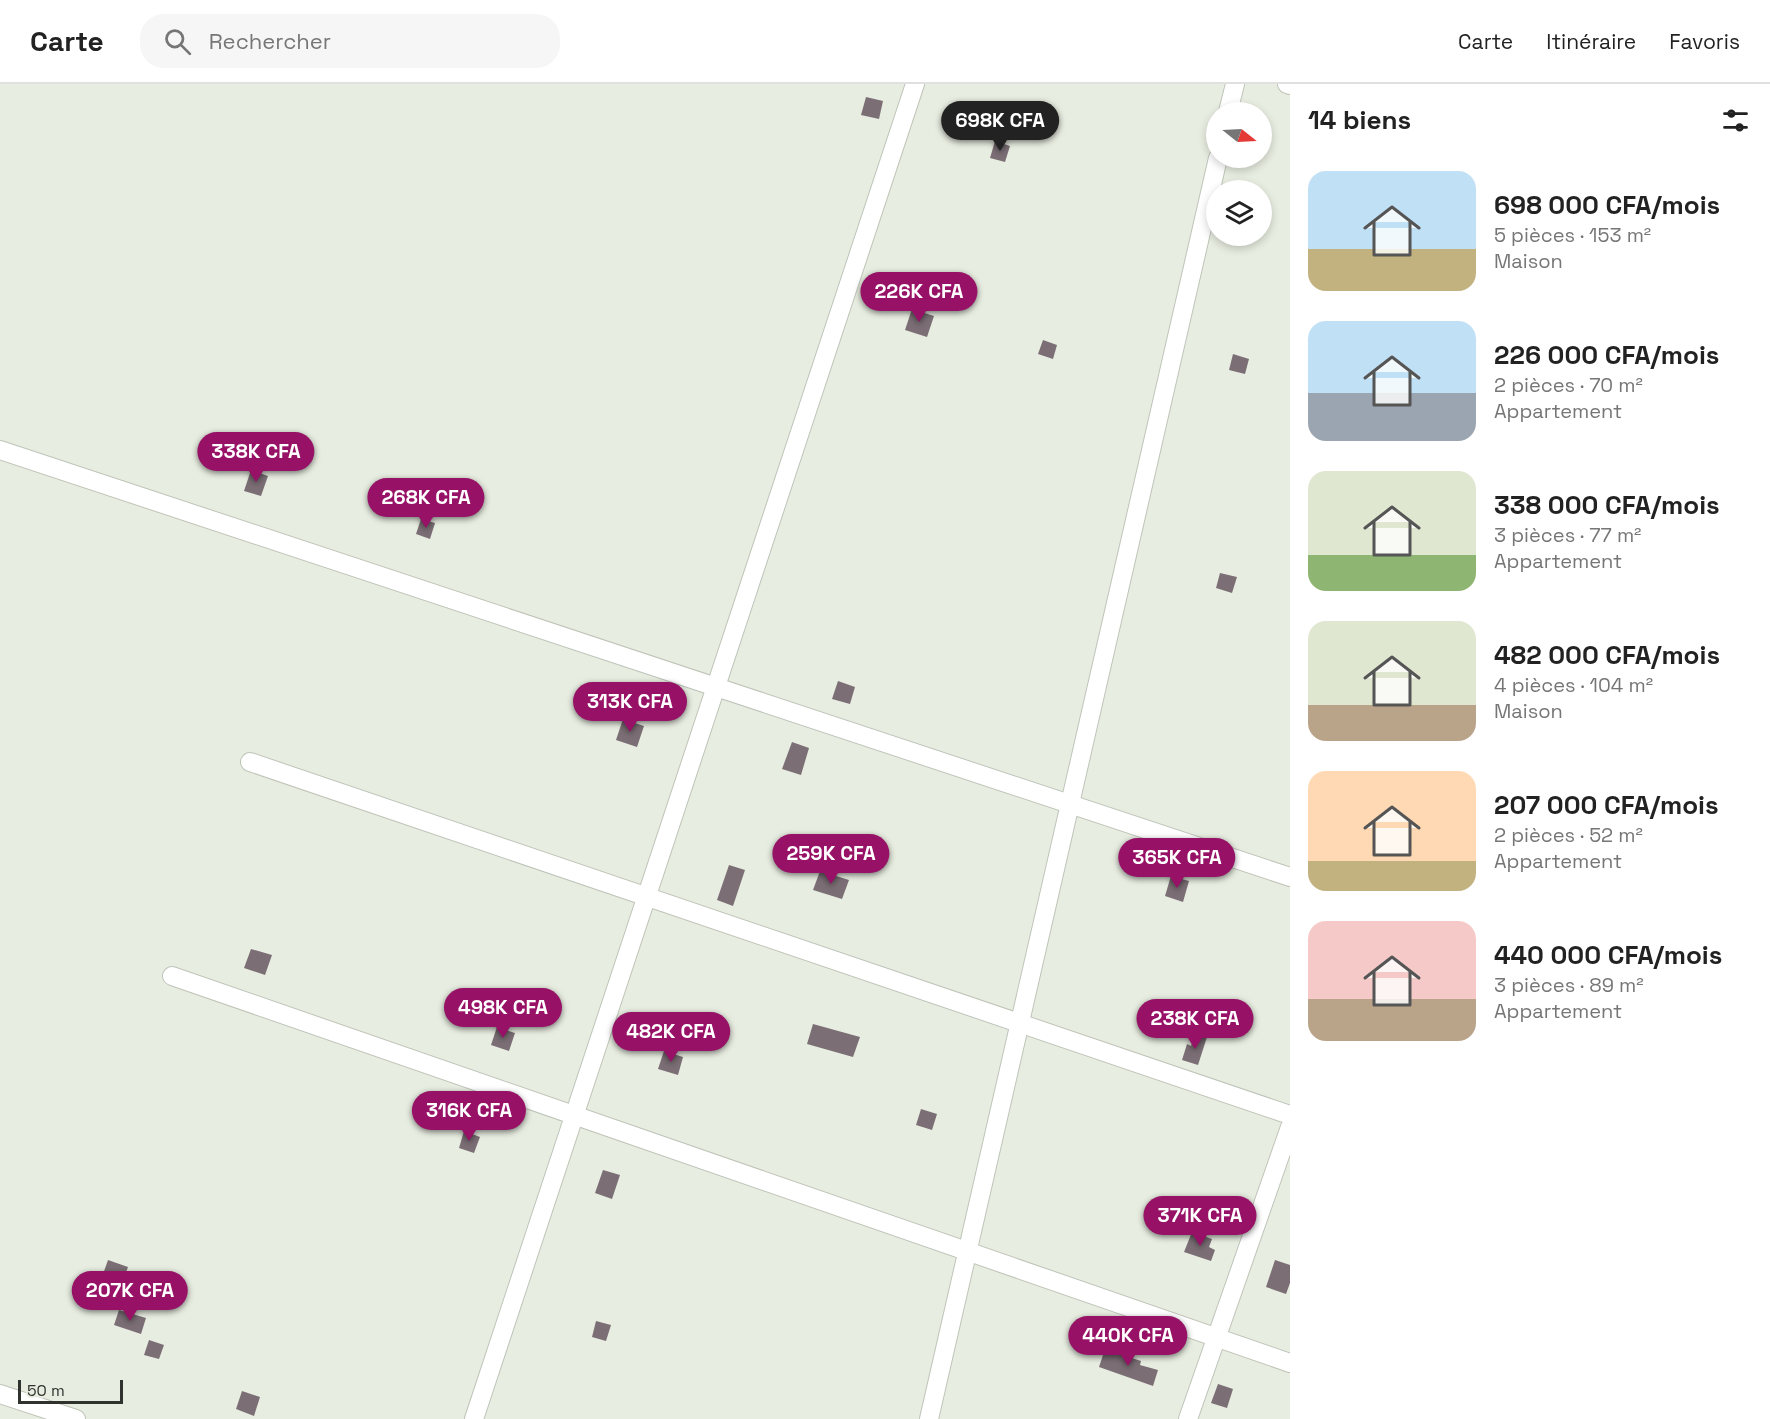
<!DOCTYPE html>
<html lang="fr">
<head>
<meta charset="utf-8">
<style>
	body { margin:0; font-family:"Space Grotesk",sans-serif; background:#f6f6f6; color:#222; height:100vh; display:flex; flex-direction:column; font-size:22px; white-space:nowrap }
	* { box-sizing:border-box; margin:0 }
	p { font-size:20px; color:#767676 }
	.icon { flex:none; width:33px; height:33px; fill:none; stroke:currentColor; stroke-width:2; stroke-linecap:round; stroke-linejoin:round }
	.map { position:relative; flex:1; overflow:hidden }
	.details { display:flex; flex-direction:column; background:#fff; width:480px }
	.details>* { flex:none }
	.needle { width:39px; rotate:108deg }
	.fabs { position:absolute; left:1206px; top:18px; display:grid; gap:12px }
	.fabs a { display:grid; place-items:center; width:66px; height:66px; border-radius:50%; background:#fff; box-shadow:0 3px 9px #0003; font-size:30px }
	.scale { position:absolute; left:18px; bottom:15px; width:105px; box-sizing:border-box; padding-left:6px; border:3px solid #30322e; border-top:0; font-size:16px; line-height:21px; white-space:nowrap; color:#30322e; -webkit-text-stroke:4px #e8ede1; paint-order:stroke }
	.price { position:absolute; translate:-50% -51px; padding:0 14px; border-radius:21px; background:#971166; color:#fff; font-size:20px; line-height:39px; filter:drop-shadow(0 2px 3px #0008) }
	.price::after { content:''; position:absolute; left:50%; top:36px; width:18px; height:14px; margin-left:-9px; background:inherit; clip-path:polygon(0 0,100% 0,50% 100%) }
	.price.on { background:#222; color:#fff }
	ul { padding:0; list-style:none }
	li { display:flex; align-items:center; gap:18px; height:150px; padding:0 18px }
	li span { display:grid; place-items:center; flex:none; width:168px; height:120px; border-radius:18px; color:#555 }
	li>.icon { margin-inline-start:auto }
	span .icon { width:72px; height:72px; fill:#fffc; stroke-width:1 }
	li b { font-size:26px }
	h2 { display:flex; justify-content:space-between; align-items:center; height:72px; padding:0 18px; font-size:26px }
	header { display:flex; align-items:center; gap:36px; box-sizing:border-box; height:84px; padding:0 30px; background:#fff; border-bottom:2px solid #e0e0e0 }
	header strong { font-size:28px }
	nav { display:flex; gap:33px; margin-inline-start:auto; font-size:21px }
	.search { width:420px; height:54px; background:#f6f6f6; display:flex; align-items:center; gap:15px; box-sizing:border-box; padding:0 21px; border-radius:24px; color:#767676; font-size:22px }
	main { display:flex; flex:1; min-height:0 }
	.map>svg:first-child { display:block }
	.building { fill:#7b6f75 }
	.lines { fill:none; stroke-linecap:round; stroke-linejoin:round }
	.minor-casing { stroke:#bfc4b9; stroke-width:20 }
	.minor { stroke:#fff; stroke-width:18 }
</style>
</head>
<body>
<header>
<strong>Carte</strong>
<div class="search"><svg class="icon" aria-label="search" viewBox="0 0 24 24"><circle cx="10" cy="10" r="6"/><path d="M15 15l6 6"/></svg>Rechercher</div>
<nav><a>Carte</a><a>Itinéraire</a><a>Favoris</a></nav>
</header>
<main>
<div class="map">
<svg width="1290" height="1335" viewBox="0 0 1290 1335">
	<rect width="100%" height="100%" fill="#e8ede1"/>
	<g class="building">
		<polygon points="866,13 883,17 879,35 861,31"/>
		<polygon points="995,57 1010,62 1005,78 990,74"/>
		<polygon points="912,225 934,232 927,253 905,246"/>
		<polygon points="1043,256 1057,261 1053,275 1038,270"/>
		<polygon points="1233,270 1249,275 1245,290 1229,286"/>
		<polygon points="251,386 268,392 261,412 244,407"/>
		<polygon points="421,435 435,439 430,455 416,450"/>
		<polygon points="1220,489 1237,493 1232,509 1216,504"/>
		<polygon points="838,597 855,603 850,620 832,615"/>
		<polygon points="623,635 644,642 637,663 616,656"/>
		<polygon points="792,658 809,664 801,691 782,685"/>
		<polygon points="729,781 745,786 733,822 717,816"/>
		<polygon points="820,787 849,796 842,815 813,806"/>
		<polygon points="1171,792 1189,797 1183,818 1165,812"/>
		<polygon points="251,865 272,871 265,891 244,884"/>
		<polygon points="813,940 860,953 853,973 807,960"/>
		<polygon points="497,943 515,949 509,967 491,961"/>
		<polygon points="1195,949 1207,953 1198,981 1182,976 1187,960 1191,962"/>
		<polygon points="664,967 683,973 678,991 658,985"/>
		<polygon points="921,1025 937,1030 932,1046 916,1041"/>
		<polygon points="464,1047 480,1053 474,1069 459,1064"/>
		<polygon points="603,1086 620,1091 612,1115 595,1109"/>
		<polygon points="1192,1148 1212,1155 1209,1163 1215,1166 1211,1177 1184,1168"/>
		<polygon points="108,1176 128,1183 122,1200 102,1193"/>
		<polygon points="1275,1176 1290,1181 1290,1199 1286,1210 1266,1203"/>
		<polygon points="119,1226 146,1234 141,1250 114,1241"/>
		<polygon points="596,1237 611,1241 606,1257 592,1253"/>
		<polygon points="149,1256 164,1261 159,1275 144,1271"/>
		<polygon points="1105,1265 1141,1277 1140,1281 1158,1286 1153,1302 1099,1283"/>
		<polygon points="1218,1300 1233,1305 1227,1324 1211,1319"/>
		<polygon points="242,1307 260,1313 254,1332 236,1325"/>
	</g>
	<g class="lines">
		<defs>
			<g id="minor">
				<polyline points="1287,0 1290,1"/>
				<polyline points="1228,28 1235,0"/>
				<polyline points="0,366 1290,793"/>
				<polyline points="250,678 1290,1031"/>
				<polyline points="172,892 1290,1279"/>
				<polyline points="0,1310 76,1335"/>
				<polyline points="474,1335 915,0"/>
				<polyline points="929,1335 1218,74"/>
				<polyline points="1188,1335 1290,1043"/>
			</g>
		</defs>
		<use href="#minor" class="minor-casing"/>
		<use href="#minor" class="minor"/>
	</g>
</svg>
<div class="fabs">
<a><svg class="needle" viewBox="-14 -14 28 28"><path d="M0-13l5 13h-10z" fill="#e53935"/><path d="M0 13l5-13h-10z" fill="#767676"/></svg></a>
<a><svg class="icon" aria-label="layers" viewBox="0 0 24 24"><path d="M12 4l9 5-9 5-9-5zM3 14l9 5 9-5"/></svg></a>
</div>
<div class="scale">50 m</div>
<b class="price on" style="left:1000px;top:68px">698K CFA</b>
<b class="price" style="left:919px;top:239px">226K CFA</b>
<b class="price" style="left:256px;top:399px">338K CFA</b>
<b class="price" style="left:426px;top:445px">268K CFA</b>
<b class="price" style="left:630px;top:649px">313K CFA</b>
<b class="price" style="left:831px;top:801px">259K CFA</b>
<b class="price" style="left:1177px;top:805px">365K CFA</b>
<b class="price" style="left:503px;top:955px">498K CFA</b>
<b class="price" style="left:1195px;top:966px">238K CFA</b>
<b class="price" style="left:671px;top:979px">482K CFA</b>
<b class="price" style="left:469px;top:1058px">316K CFA</b>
<b class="price" style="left:1200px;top:1163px">371K CFA</b>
<b class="price" style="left:130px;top:1238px">207K CFA</b>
<b class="price" style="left:1128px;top:1283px">440K CFA</b>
</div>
<section class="details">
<h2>14 biens<svg class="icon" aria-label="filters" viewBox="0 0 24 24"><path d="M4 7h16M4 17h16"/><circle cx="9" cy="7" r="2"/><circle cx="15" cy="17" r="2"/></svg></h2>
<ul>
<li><span style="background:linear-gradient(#bfe0f5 65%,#c2b280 0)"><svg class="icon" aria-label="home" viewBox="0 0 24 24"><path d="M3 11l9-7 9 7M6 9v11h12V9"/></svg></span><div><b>698 000 CFA/mois</b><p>5 pièces · 153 m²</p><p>Maison</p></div></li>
<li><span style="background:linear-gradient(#bfe0f5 60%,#9aa5b1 0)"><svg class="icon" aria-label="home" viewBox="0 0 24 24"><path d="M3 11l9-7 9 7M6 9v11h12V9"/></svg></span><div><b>226 000 CFA/mois</b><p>2 pièces · 70 m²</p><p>Appartement</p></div></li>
<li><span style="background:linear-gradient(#dfe7d0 70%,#8fb573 0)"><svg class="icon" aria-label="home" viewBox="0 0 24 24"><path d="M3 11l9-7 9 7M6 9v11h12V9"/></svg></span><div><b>338 000 CFA/mois</b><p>3 pièces · 77 m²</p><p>Appartement</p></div></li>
<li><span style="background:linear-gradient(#dfe7d0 70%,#b9a48a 0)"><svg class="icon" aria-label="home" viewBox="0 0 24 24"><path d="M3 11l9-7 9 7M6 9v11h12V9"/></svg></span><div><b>482 000 CFA/mois</b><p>4 pièces · 104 m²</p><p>Maison</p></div></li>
<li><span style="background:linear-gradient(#ffd9b3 75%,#c2b280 0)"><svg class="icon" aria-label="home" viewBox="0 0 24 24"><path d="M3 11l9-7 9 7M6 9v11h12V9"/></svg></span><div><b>207 000 CFA/mois</b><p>2 pièces · 52 m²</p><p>Appartement</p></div></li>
<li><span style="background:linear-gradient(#f6c9c9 65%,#b9a48a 0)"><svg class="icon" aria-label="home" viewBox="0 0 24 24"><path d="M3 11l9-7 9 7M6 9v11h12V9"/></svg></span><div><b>440 000 CFA/mois</b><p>3 pièces · 89 m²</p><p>Appartement</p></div></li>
</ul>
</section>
</main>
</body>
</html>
